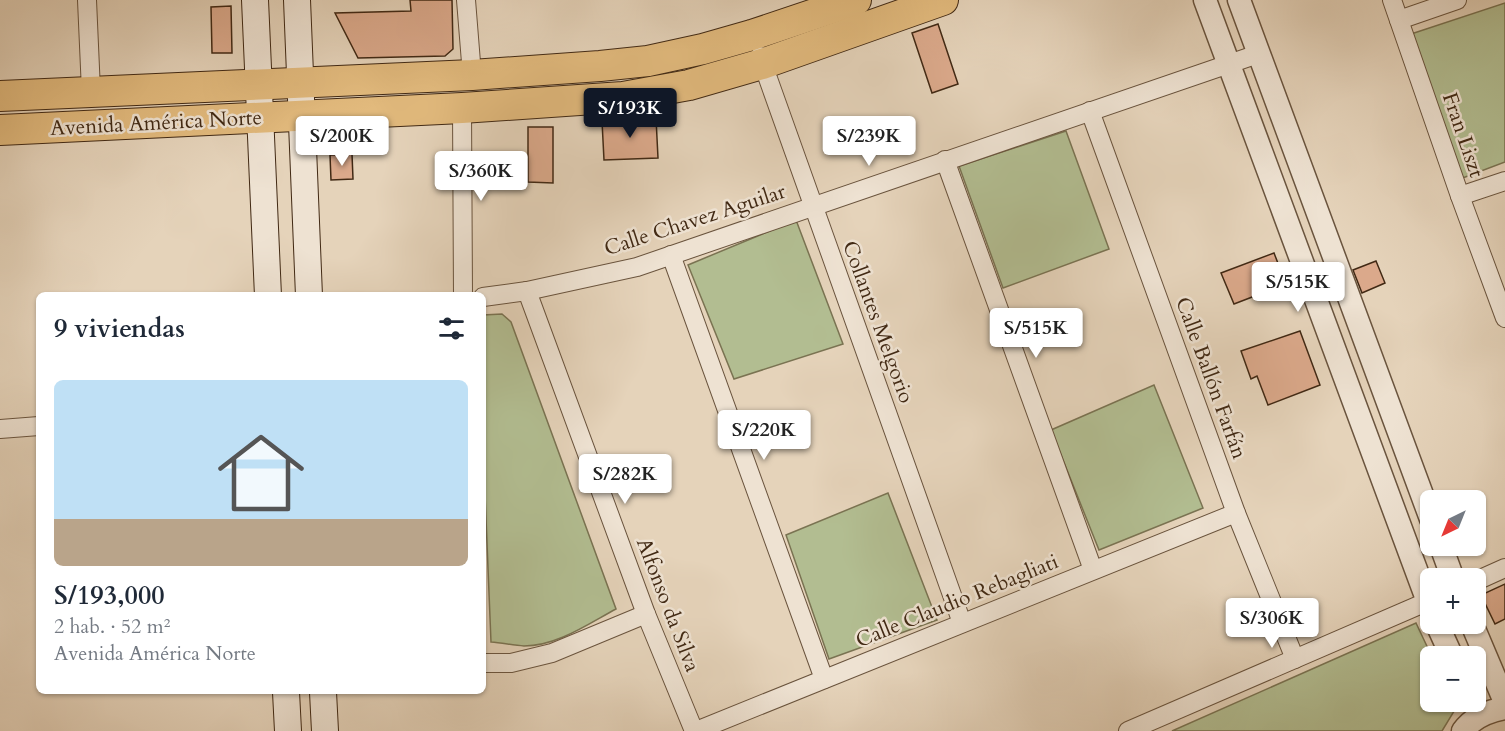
<!DOCTYPE html>
<html lang="es">
<head>
<meta charset="utf-8">
<style>
	body { margin:0; font-family:Cardo,serif; background:#f6f6f7; color:#1f2937; height:100vh; display:flex; flex-direction:column; font-size:22px; white-space:nowrap }
	* { box-sizing:border-box; margin:0 }
	p { font-size:20px; color:#747a83 }
	.icon { flex:none; width:33px; height:33px; fill:none; stroke:currentColor; stroke-width:2; stroke-linecap:round; stroke-linejoin:round }
	.map { position:relative; flex:1; overflow:hidden }
	.panel { position:absolute; left:36px; top:292px; width:450px; height:402px; display:flex; flex-direction:column; background:#fff; border-radius:9px; box-shadow:0 2px 4px #0004 }
	.panel>* { flex:none }
	.needle { width:39px; rotate:223deg }
	.buttons { position:absolute; left:1420px; top:490px; display:grid; gap:12px }
	.buttons a { display:grid; place-items:center; width:66px; height:66px; border-radius:9px; background:#fff; box-shadow:0 2px 4px #0004; font-size:30px }
	.price { position:absolute; translate:-50% -51px; padding:0 14px; border-radius:6px; background:#fff; color:#222; font-size:20px; line-height:39px; filter:drop-shadow(0 2px 3px #0008) }
	.price::after { content:''; position:absolute; left:50%; top:36px; width:18px; height:14px; margin-left:-9px; background:inherit; clip-path:polygon(0 0,100% 0,50% 100%) }
	.price.on { background:#111827; color:#fff }
	ul { padding:0; list-style:none }
	li { display:grid; align-content:center; gap:12px; height:318px; padding:0 18px }
	li+li { border-top:2px solid #e0e1e3 }
	li span { display:grid; place-items:center; height:186px; border-radius:9px; color:#555 }
	li>.icon { margin-inline-start:auto }
	span .icon { width:108px; height:108px; fill:#fffc; stroke-width:1 }
	li b { font-size:26px }
	h2 { display:flex; justify-content:space-between; align-items:center; height:72px; padding:0 18px; font-size:26px }
	.map>svg:first-child { display:block }
	.green { fill:#b2bd91; stroke:#7a7352; stroke-width:1.5 }
	.building { fill:#dba98b; stroke:#412914; stroke-width:1.5 }
	.lines { fill:none; stroke-linecap:round; stroke-linejoin:round }
	.minor-casing { stroke:#6a543e; stroke-width:20 }
	.tertiary-casing { stroke:#6a543e; stroke-width:25 }
	.secondary-casing { stroke:#412914; stroke-width:28 }
	.primary-casing { stroke:#412914; stroke-width:32 }
	.minor { stroke:#eee2d2; stroke-width:18 }
	.tertiary { stroke:#eee2d2; stroke-width:22 }
	.secondary { stroke:#eee2d2; stroke-width:26 }
	.primary { stroke:#e2ba7d; stroke-width:30 }
	.labels { text-anchor:middle; dominant-baseline:central; stroke-width:5; stroke-linejoin:round; paint-order:stroke }
	.street-label { font-size:21px; fill:#412914; stroke:#eee2d2 }
</style>
</head>
<body>
<div class="map">
<svg width="1505" height="731" viewBox="0 0 1505 731">
	<rect width="100%" height="100%" fill="#e5d3ba"/>
	<filter id="stains"><feTurbulence type="fractalNoise" baseFrequency=".00333" numOctaves="4"/><feColorMatrix values="0 0 0 0 .2 0 0 0 0 .09 0 0 0 0 .02 0 0 0 .5 -.17"/></filter>
	<radialGradient id="worn" r=".72"><stop offset=".6" stop-color="#630" stop-opacity="0"/><stop offset="1" stop-color="#630" stop-opacity=".3"/></radialGradient>
	<g class="green">
		<polygon points="1505,3 1505,162 1460,179 1408,35"/>
		<polygon points="1066,131 1109,249 1003,288 959,166"/>
		<polygon points="796,220 843,344 734,379 688,265"/>
		<path d="M502 314 511 322 616 609C588 624 557 646 524 646 513 645 502 643 491 642L483 445V315Z"/>
		<polygon points="1154,385 1203,508 1099,550 1051,430"/>
		<polygon points="888,493 937,620 829,659 786,535"/>
		<polygon points="1416,623 1432,657 1431,702 1453,702 1456,708 1442,731 1172,731"/>
	</g>
	<g class="building">
		<polygon points="410,0 452,0 453,49 445,56 358,58 335,13 411,11"/>
		<polygon points="231,6 232,53 212,53 211,7"/>
		<polygon points="938,24 958,84 932,93 912,33"/>
		<polygon points="656,118 658,158 604,160 602,121"/>
		<polygon points="528,127 553,127 553,183 528,182"/>
		<polygon points="364,130 365,150 349,150 348,131"/>
		<polygon points="352,154 353,179 331,180 330,155"/>
		<polygon points="1274,253 1286,284 1234,304 1221,273"/>
		<polygon points="1376,261 1385,283 1362,293 1353,270"/>
		<polygon points="1300,331 1320,385 1268,405 1257,376 1251,379 1241,351"/>
		<polygon points="1505,584 1505,619 1495,624 1481,595"/>
	</g>
	<g class="lines">
		<defs>
			<g id="minor">
				<polyline points="87,0 91,91"/>
				<polyline points="466,0 472,75"/>
				<polyline points="1392,0 1460,196 1505,318"/>
				<polyline points="1399,20 1457,0"/>
				<polyline points="760,56 962,623"/>
				<polyline points="462,108 463,296"/>
				<polyline points="1090,111 1236,513 1295,659"/>
				<polyline points="945,160 1093,570"/>
				<polyline points="1460,196 1505,181"/>
				<polyline points="671,255 824,679"/>
				<polyline points="527,291 646,614 694,731"/>
				<polyline points="483,297 527,291 637,267 1258,54"/>
				<polyline points="0,429 39,426"/>
				<polyline points="1476,581 1505,568"/>
				<polyline points="483,663 511,663 552,653 646,614"/>
				<polyline points="696,731 1236,513"/>
				<polyline points="1128,731 1431,600"/>
			</g>
			<g id="tertiary">
				<polyline points="1205,0 1431,610"/>
				<polyline points="1239,0 1431,519"/>
				<polyline points="1441,546 1453,579"/>
				<polyline points="1437,624 1452,657"/>
				<polyline points="1472,624 1505,702"/>
				<path d="M1463 731C1473 717 1488 711 1505 708"/>
			</g>
			<g id="secondary">
				<polyline points="255,0 268,296"/>
				<polyline points="297,0 309,296"/>
				<polyline points="286,692 288,731"/>
				<polyline points="323,692 325,731"/>
			</g>
			<g id="primary">
				<polyline points="0,96 472,75 600,66 648,61 703,49 752,35 856,0"/>
				<polyline points="0,130 462,108 623,97 689,85 762,64 943,0"/>
			</g>
		</defs>
		<use href="#minor" class="minor-casing"/>
		<use href="#tertiary" class="tertiary-casing"/>
		<use href="#secondary" class="secondary-casing"/>
		<use href="#primary" class="primary-casing"/>
		<use href="#minor" class="minor"/>
		<use href="#tertiary" class="tertiary"/>
		<use href="#secondary" class="secondary"/>
		<use href="#primary" class="primary"/>
	</g>
	<g class="labels">
		<g class="street-label">
			<text transform="translate(156 123) rotate(-3)">Avenida América Norte</text>
			<text transform="translate(1463 135) rotate(71)">Fran Liszt</text>
			<text transform="translate(695 220) rotate(-18)">Calle Chavez Aguilar</text>
			<text transform="translate(878 322) rotate(70)">Collantes Melgorio</text>
			<text transform="translate(1211 378) rotate(70)">Calle Ballón Farfán</text>
			<text transform="translate(957 601) rotate(-22)">Calle Claudio Rebagliati</text>
			<text transform="translate(668 605) rotate(69)">Alfonso da Silva</text>
		</g>
	</g>
	<rect width="100%" height="100%" filter="url(#stains)"/>
	<rect width="100%" height="100%" fill="url(#worn)"/>
</svg>
<div class="buttons">
<a><svg class="needle" viewBox="-14 -14 28 28"><path d="M0-13l5 13h-10z" fill="#e53935"/><path d="M0 13l5-13h-10z" fill="#747a83"/></svg></a>
<a>+</a>
<a>−</a>
</div>
<b class="price on" style="left:630px;top:139px">S/193K</b>
<b class="price" style="left:342px;top:167px">S/200K</b>
<b class="price" style="left:869px;top:167px">S/239K</b>
<b class="price" style="left:481px;top:202px">S/360K</b>
<b class="price" style="left:1298px;top:313px">S/515K</b>
<b class="price" style="left:1036px;top:359px">S/515K</b>
<b class="price" style="left:764px;top:461px">S/220K</b>
<b class="price" style="left:625px;top:505px">S/282K</b>
<b class="price" style="left:1272px;top:649px">S/306K</b>
<section class="panel">
<h2>9 viviendas<svg class="icon" aria-label="filters" viewBox="0 0 24 24"><path d="M4 7h16M4 17h16"/><circle cx="9" cy="7" r="2"/><circle cx="15" cy="17" r="2"/></svg></h2>
<ul>
<li><span style="background:linear-gradient(#bfe0f5 75%,#b9a48a 0)"><svg class="icon" aria-label="home" viewBox="0 0 24 24"><path d="M3 11l9-7 9 7M6 9v11h12V9"/></svg></span><div><b>S/193,000</b><p>2 hab. · 52 m²</p><p>Avenida América Norte</p></div></li>
</ul>
</section>
</div>
</body>
</html>
